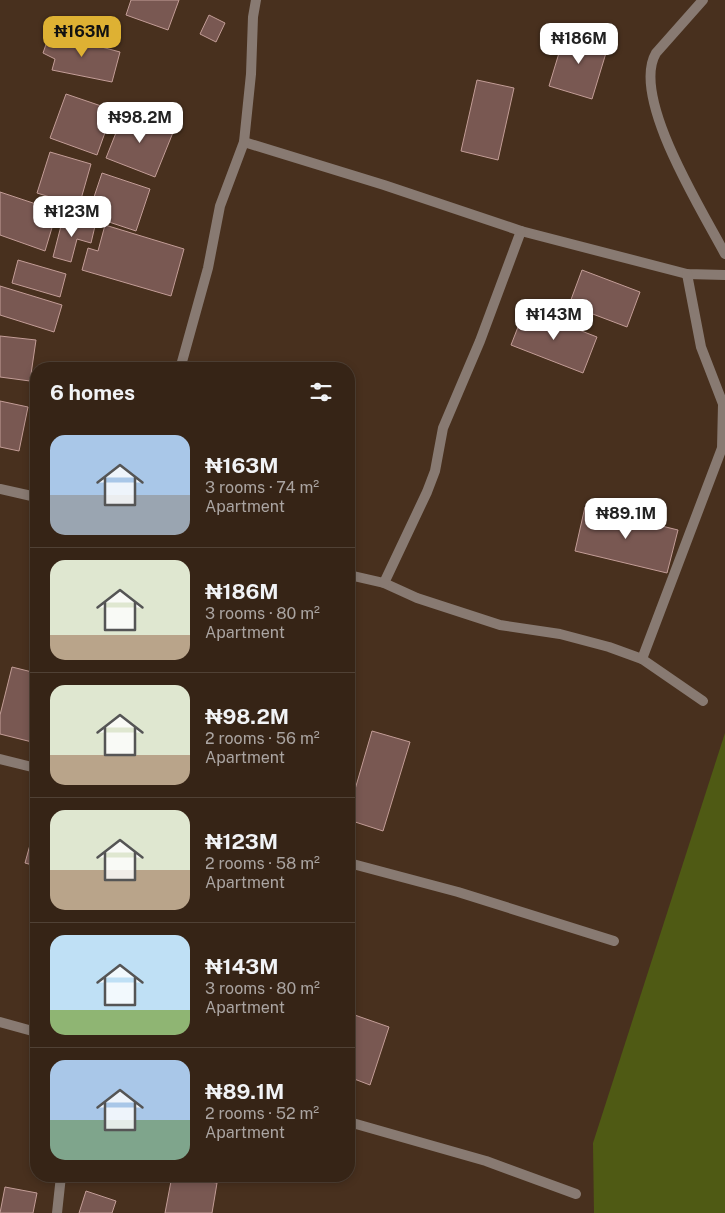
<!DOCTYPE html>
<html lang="en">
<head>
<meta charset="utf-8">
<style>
	body { margin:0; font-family:"Public Sans",sans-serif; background:#3d2c1f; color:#f1f3f6; height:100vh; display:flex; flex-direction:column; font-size:19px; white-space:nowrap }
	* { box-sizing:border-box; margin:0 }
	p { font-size:16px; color:#aaa4a1 }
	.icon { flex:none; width:28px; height:28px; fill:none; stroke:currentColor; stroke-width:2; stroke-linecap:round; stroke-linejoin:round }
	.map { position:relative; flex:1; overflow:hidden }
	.side { position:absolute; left:30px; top:362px; width:325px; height:820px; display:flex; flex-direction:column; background:#362416; border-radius:20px; box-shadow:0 2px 8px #0003,0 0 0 1px #504135 }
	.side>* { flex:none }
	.price { position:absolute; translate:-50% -42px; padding:0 11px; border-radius:10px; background:#fff; color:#222; font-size:16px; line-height:32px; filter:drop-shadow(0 1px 2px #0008) }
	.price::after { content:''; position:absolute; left:50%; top:30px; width:15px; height:11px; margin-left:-8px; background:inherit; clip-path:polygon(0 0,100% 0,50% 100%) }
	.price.active { background:#deb133; color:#111 }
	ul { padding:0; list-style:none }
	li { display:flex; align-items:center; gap:15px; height:125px; padding:0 20px }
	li+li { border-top:1px solid #504135 }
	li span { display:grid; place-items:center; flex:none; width:140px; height:100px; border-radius:15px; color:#555 }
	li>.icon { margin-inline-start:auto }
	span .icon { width:60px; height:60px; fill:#fffc; stroke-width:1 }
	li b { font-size:21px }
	h2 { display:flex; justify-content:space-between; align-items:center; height:60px; padding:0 20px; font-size:21px }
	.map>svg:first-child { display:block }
	.green { fill:#4f5a14 }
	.building { fill:#795852; stroke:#c39d97 }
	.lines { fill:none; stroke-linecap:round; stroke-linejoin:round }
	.street { stroke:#887a72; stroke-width:10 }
</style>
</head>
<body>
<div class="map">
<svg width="725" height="1213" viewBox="0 0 725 1213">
	<rect width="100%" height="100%" fill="#48301e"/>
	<polygon class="green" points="725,733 725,1213 594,1213 593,1143"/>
	<g class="building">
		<polygon points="131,0 179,0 168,30 126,15"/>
		<polygon points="209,15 225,23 216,42 200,34"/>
		<polygon points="566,30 609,43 592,99 549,86"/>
		<polygon points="50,33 120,52 112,82 52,70 55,59 43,53"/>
		<polygon points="477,80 514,88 498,160 461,151"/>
		<polygon points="66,94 113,110 97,155 50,138"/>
		<polygon points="125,110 174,130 155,177 106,158"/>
		<polygon points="50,152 91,164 79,206 37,193"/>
		<polygon points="102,173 150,189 136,231 88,215"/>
		<polygon points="0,192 57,211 45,251 0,235"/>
		<polygon points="63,218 95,226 91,243 77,239 71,262 53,257"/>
		<polygon points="105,225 184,249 171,296 82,270 88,248 98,251"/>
		<polygon points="18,260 66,274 60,297 12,283"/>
		<polygon points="582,270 640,292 627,327 569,305"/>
		<polygon points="0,286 62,305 54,332 0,315"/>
		<polygon points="525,309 597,337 583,373 511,345"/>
		<polygon points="0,336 36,340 30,381 0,377"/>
		<polygon points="0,401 28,407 19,451 0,447"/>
		<polygon points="585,507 678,530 667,573 575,551"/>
		<polygon points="12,667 36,673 36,743 0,734 0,715"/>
		<polygon points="372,731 410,742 383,831 349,820 349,810"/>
		<polygon points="36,823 36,866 25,863"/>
		<polygon points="349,1013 389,1027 370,1085 349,1077"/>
		<polygon points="172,1176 217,1183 212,1213 165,1213"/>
		<polygon points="5,1187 37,1193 33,1213 0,1213"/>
		<polygon points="86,1191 116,1201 112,1213 79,1213"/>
	</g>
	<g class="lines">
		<g class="street">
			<path d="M703 0 656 53C630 97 703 212 725 254"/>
			<polyline points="244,142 384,185 521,231 687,274 725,275"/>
			<polyline points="180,369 208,268 220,206 244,142 251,74 253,17 256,0"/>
			<polyline points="0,489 36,497"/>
			<polyline points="349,575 384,583 417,598 500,625 560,634 609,647 642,659 703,701"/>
			<polyline points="384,583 427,492 435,471 443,428 480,341 521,231"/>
			<polyline points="642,659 722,448 723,404 701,347 687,274"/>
			<polyline points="0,759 36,768"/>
			<polyline points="349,863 458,892 614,941"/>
			<polyline points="0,1022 36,1032"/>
			<polyline points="349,1122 486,1161 576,1194"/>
			<polyline points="57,1213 61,1176"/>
		</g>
	</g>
</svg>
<b class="price active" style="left:82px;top:58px">₦163M</b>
<b class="price" style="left:579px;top:65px">₦186M</b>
<b class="price" style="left:140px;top:144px">₦98.2M</b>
<b class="price" style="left:72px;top:238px">₦123M</b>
<b class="price" style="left:554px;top:341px">₦143M</b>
<b class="price" style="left:626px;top:540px">₦89.1M</b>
<section class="side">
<h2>6 homes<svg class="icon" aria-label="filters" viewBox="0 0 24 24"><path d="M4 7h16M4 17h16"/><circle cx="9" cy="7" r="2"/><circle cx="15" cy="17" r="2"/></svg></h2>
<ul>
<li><span style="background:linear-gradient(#a9c7e8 60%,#9aa5b1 0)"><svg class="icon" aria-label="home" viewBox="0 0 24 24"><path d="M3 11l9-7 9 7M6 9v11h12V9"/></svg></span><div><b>₦163M</b><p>3 rooms · 74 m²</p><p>Apartment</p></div></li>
<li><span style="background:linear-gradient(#dfe7d0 75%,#b9a48a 0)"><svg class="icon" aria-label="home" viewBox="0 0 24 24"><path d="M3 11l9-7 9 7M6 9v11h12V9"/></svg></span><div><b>₦186M</b><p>3 rooms · 80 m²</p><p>Apartment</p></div></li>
<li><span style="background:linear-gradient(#dfe7d0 70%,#b9a48a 0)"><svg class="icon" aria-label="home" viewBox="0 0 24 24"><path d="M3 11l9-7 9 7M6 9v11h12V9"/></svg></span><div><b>₦98.2M</b><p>2 rooms · 56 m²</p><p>Apartment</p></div></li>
<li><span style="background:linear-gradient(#dfe7d0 60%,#b9a48a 0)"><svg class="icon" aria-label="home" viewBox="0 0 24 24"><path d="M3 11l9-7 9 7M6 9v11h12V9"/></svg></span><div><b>₦123M</b><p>2 rooms · 58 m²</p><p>Apartment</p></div></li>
<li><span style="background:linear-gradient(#bfe0f5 75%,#8fb573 0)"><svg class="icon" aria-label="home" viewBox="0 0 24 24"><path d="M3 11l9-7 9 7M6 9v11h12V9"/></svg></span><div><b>₦143M</b><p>3 rooms · 80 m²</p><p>Apartment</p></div></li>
<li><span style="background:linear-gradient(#a9c7e8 60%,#7fa58c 0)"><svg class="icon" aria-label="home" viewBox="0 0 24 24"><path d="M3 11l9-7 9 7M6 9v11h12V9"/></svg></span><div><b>₦89.1M</b><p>2 rooms · 52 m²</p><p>Apartment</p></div></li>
</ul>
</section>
</div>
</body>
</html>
